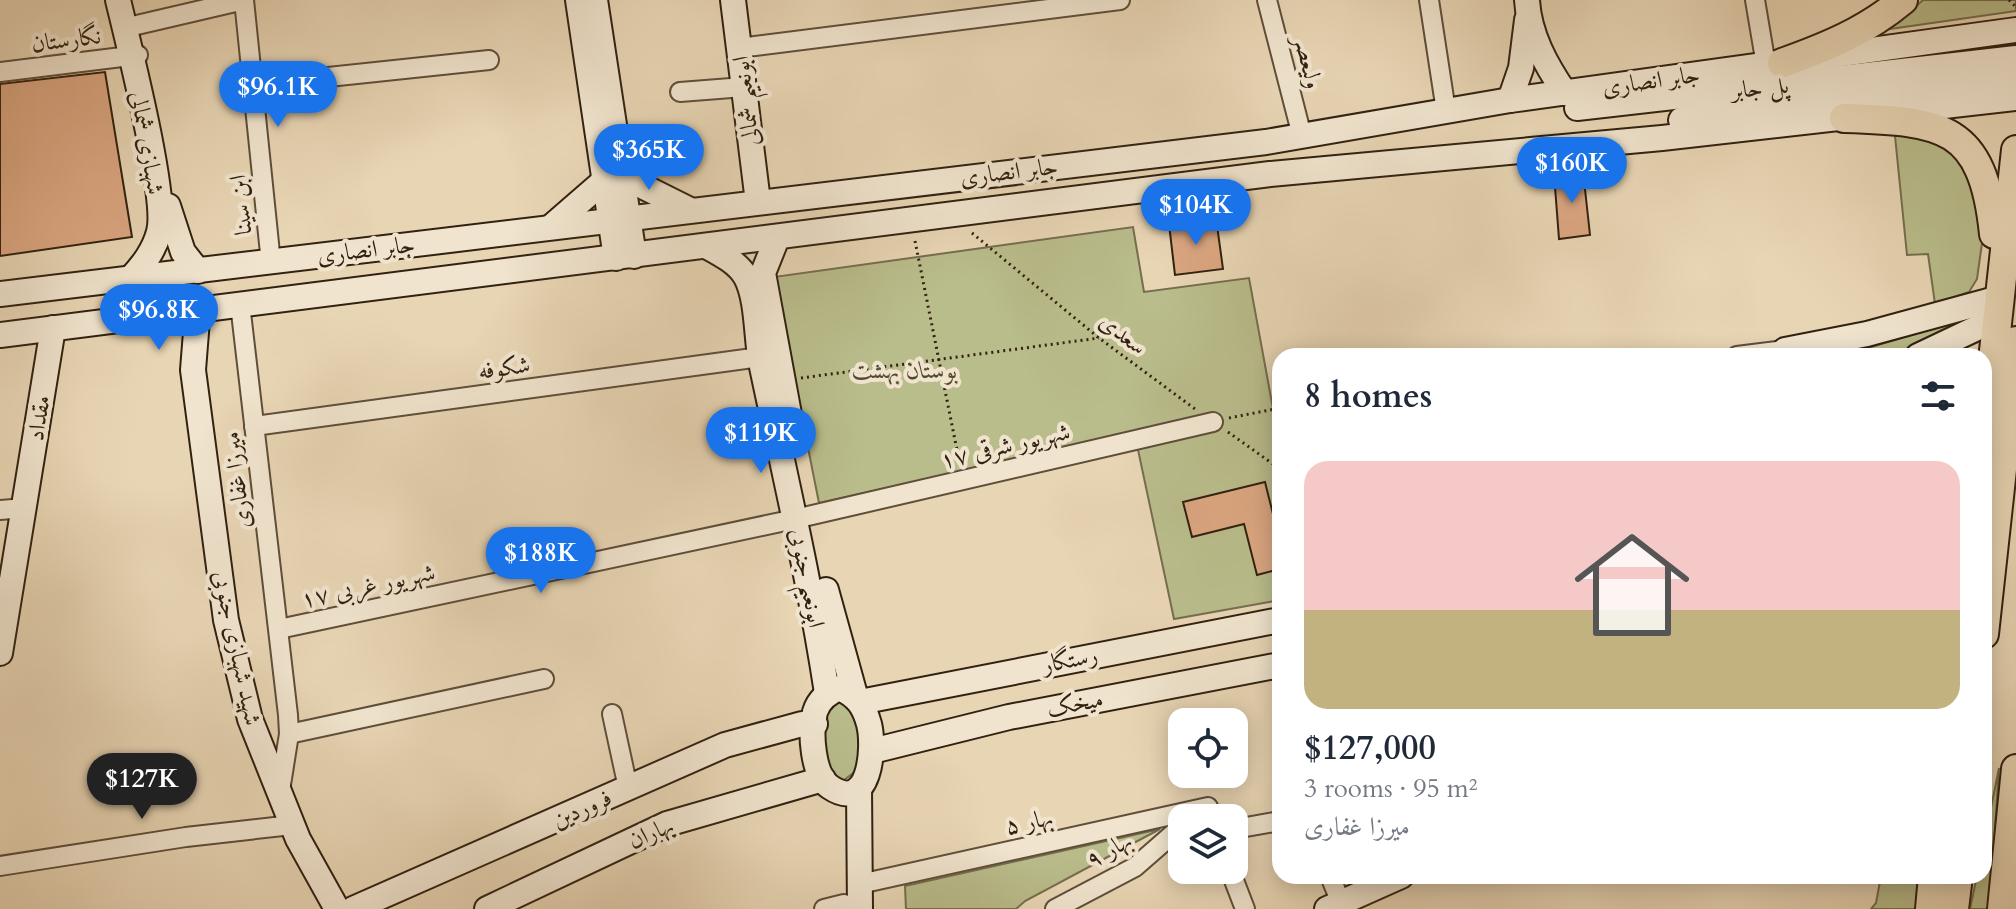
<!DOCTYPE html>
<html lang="en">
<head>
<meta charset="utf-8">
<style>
	body { margin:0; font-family:Cardo,Amiri,serif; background:#f2f2f3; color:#1f2937; height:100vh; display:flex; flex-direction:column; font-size:30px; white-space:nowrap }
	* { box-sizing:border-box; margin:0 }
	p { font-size:26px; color:#747a83 }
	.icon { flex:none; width:44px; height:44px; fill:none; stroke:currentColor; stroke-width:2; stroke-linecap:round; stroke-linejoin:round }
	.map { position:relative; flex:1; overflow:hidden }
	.panel { position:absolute; left:1272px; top:348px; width:720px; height:536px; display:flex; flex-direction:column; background:#fff; border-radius:24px; box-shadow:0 4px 20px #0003 }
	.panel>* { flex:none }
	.tools { position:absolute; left:1168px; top:708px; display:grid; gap:16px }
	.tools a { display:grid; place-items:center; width:80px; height:80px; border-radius:16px; background:#fff; box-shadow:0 4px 20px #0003; font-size:40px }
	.price { position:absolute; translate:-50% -68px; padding:0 18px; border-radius:28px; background:#1a73e8; color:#fff; font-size:26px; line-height:52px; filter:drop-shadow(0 2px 4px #0008) }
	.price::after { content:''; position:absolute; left:50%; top:48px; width:24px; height:18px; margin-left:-12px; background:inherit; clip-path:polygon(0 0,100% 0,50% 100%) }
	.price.current { background:#222; color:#fff }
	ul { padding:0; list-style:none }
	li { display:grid; align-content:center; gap:16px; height:424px; padding:0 32px }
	li span { display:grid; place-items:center; height:248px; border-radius:24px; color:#555 }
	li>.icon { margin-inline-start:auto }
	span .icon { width:144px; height:144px; fill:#fffc; stroke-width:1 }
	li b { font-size:34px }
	h2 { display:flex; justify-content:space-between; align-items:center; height:96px; padding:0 32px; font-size:34px }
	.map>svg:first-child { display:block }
	.green { fill:#b9bc8b; stroke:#756e4e; stroke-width:2 }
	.building { fill:#daa681; stroke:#312111; stroke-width:2 }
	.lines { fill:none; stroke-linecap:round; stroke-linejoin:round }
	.street-casing { stroke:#5f4e3a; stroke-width:22 }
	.secondary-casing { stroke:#312111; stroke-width:28 }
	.primary-casing { stroke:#312111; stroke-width:32 }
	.path { stroke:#312111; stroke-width:3; stroke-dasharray:2 4; stroke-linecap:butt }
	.street { stroke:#f0e4ce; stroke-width:18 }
	.secondary { stroke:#f0e4ce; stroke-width:24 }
	.primary { stroke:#e8d5b4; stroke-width:28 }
	.labels { text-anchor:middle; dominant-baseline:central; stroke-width:8; stroke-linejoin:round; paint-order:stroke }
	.street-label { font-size:24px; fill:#312111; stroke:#f0e4ce }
	.park-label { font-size:24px; font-style:italic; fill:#534830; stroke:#f0e4ce }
</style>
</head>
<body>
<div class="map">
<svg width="2016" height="909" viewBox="0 0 2016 909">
	<rect width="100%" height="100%" fill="#e8d5b4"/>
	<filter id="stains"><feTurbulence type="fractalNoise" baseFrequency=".0025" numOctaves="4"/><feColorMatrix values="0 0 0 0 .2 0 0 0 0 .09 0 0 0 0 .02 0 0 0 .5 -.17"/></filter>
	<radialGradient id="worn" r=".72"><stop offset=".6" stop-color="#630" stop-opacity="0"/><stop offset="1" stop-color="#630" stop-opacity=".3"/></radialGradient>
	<g class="green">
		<polygon points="1923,0 2016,0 2016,11 1890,29"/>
		<polygon points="1895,136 1931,136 1967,164 1983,236 1977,279 1969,292 1935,304 1928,254 1907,255"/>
		<polygon points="1133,227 1144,292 1249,278 1274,414 1280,414 1280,600 1174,619 1137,445 1210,416 819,503 774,277"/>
		<polygon points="1965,319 1959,330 1900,356 1818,356 1868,348"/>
		<polygon points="843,699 859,718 860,768 844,780 833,780 825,773 824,707"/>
		<polygon points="1999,768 1990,909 1970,909 1977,876 1984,876 1984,842"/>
		<polygon points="1160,829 1025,901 1016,909 906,909 905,886"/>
		<polygon points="1881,876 1921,876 1918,909 1871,909 1876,903"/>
	</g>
	<g class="building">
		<polygon points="105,72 132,237 0,256 0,84"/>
		<polygon points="1583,171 1590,235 1559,239 1554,174"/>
		<polygon points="1216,218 1223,269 1175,275 1169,224"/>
		<polygon points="1265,482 1280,542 1280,569 1257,575 1244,524 1192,537 1183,502"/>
	</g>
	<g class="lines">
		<defs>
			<g id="street">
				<polyline points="1267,0 1302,136"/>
				<polyline points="1429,0 1446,111"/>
				<polyline points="1755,0 1766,65"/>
				<polyline points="124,28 244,0 271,263"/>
				<polyline points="739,48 1120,0"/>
				<polyline points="0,72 138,55"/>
				<polyline points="253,85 489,60"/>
				<polyline points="680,92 744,87"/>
				<polyline points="240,304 288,715 289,734 280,791"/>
				<polyline points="1737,356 1785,350"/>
				<polyline points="254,426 760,357"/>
				<polyline points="0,510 25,508"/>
				<polyline points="279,629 795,519 1213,422"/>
				<polyline points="612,714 628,788"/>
				<polyline points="289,734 544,679"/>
				<polyline points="1246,827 1280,821"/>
				<polyline points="0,866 186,837 292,825"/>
				<polyline points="1230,870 1245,909"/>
				<polyline points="1330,876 1341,903"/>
				<polyline points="860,884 1208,807"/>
				<polyline points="824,909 844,904"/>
				<polyline points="1055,909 1135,867 1182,826"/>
			</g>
			<g id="secondary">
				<path d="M118 0C128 42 168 199 159 232 154 251 143 265 130 279"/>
				<polyline points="578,0 616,258"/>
				<polyline points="595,0 634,256"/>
				<polyline points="733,0 758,202"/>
				<path d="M1527 0C1529 35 1546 65 1565 93"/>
				<polyline points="1510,100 1521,68 1527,20"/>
				<polyline points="1577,108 2016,58"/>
				<polyline points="1681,120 2016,76"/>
				<polyline points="622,176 688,209"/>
				<polyline points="168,206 183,252 198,271"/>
				<polyline points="552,226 605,180"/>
				<polyline points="777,238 763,273 793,436"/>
				<path d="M708 247C721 254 738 263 746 277 758 300 756 336 761 362 784 472 810 581 827 693"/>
				<polyline points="0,294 1266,142 1510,100 2016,30"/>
				<polyline points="198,307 193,370 226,620 250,719 298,839 337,909"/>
				<polyline points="0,335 1270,174 1662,138 2016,98"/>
				<polyline points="1786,356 1785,350 1867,334 1999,298"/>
				<polyline points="1918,356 1998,318"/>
				<polyline points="826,590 855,695"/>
				<polyline points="0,653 53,328"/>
				<path d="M840 688C858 697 864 706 869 724 875 748 870 814 830 787 812 775 810 731 815 712 819 699 829 692 840 688Z"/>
				<polyline points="860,702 1280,620"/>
				<polyline points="872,751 1009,717 1280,665"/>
				<polyline points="859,788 860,909"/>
				<polyline points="353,909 725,745 802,724 815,724"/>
				<polyline points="487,909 667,824 823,779"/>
				<polyline points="1327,909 1401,876"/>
			</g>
			<g id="primary">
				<path d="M1782 63C1827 47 1866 31 1903 0"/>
				<path d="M1844 118C1943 121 1983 125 1994 234"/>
				<polyline points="1984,442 2016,150"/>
				<polyline points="1984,634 2016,341"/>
				<polyline points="1930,909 1933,876"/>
				<polyline points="1954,909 1958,876"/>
				<polyline points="2002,909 2016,769"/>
			</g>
		</defs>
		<use href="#street" class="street-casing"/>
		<use href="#secondary" class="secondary-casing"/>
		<use href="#primary" class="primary-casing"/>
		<g class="path">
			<polyline points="2009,0 2016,7"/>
			<polyline points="972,233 1099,338 1195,409"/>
			<polyline points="915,241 960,465"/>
			<polyline points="801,378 1099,338"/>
			<polyline points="1229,418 1280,408"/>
			<polyline points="1228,432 1280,469"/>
		</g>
		<use href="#street" class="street"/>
		<use href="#secondary" class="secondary"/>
		<use href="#primary" class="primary"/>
	</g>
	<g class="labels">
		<g class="street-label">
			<text transform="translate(66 40) rotate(-7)">نگارستان</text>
			<text transform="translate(1308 62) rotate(76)">ولیعصر</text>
			<text transform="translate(1651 81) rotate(-8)">جابر انصاری</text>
			<text transform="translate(1760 88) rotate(-6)">پل جابر</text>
			<text transform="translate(746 101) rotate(-97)">ابونعیم شمالی</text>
			<text transform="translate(147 143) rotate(80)">شهبازی شمالی</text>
			<text transform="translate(1009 172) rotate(-7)">جابر انصاری</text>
			<text transform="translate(241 205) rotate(-96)">ابن سینا</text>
			<text transform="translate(366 250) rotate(-7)">جابر انصاری</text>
			<text transform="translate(1123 334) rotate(38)">سعدی</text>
			<text transform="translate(504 368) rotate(-8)">شکوفه</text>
			<text transform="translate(39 418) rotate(-81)">مقداد</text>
			<text transform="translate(1005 446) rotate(-13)">۱۷ شهریور شرقی</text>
			<text transform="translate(237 480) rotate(-97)">میرزا غفاری</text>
			<text transform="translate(807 578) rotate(79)">ابونعیم جنوبی</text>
			<text transform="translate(368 586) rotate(-12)">۱۷ شهریور غربی</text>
			<text transform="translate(237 648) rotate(78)">شهید شهبازی جنوبی</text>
			<text transform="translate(1070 660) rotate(-11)">رستگار</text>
			<text transform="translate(1075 704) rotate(-11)">میخک</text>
			<text transform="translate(582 809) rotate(-24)">فروردین</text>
			<text transform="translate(1029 822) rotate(-12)">بهار ۵</text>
			<text transform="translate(651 833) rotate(-23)">بهاران</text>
			<text transform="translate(1109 850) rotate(-29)">بهار ۹</text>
		</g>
		<g class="park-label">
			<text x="905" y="370">بوستان بهشت</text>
		</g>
	</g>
	<rect width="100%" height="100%" filter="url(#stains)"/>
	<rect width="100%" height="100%" fill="url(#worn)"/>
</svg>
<div class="tools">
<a><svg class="icon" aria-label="locate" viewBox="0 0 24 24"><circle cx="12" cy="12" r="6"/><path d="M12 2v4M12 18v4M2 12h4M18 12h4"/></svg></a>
<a><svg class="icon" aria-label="layers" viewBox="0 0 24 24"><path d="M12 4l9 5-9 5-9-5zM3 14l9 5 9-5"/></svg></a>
</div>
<b class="price" style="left:278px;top:129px">$96.1K</b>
<b class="price" style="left:649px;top:192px">$365K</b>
<b class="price" style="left:1572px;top:205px">$160K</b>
<b class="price" style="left:1196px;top:247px">$104K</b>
<b class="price" style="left:159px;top:352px">$96.8K</b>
<b class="price" style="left:761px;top:475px">$119K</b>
<b class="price" style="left:541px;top:595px">$188K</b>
<b class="price current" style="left:142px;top:821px">$127K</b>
<section class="panel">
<h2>8 homes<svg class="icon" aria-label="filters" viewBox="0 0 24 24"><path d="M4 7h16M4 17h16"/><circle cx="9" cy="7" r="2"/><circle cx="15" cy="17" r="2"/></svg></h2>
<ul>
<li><span style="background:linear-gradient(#f6c9c9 60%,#c2b280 0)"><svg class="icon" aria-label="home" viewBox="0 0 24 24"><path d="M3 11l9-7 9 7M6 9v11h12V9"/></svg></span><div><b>$127,000</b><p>3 rooms · 95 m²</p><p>میرزا غفاری</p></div></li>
</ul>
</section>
</div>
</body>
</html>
